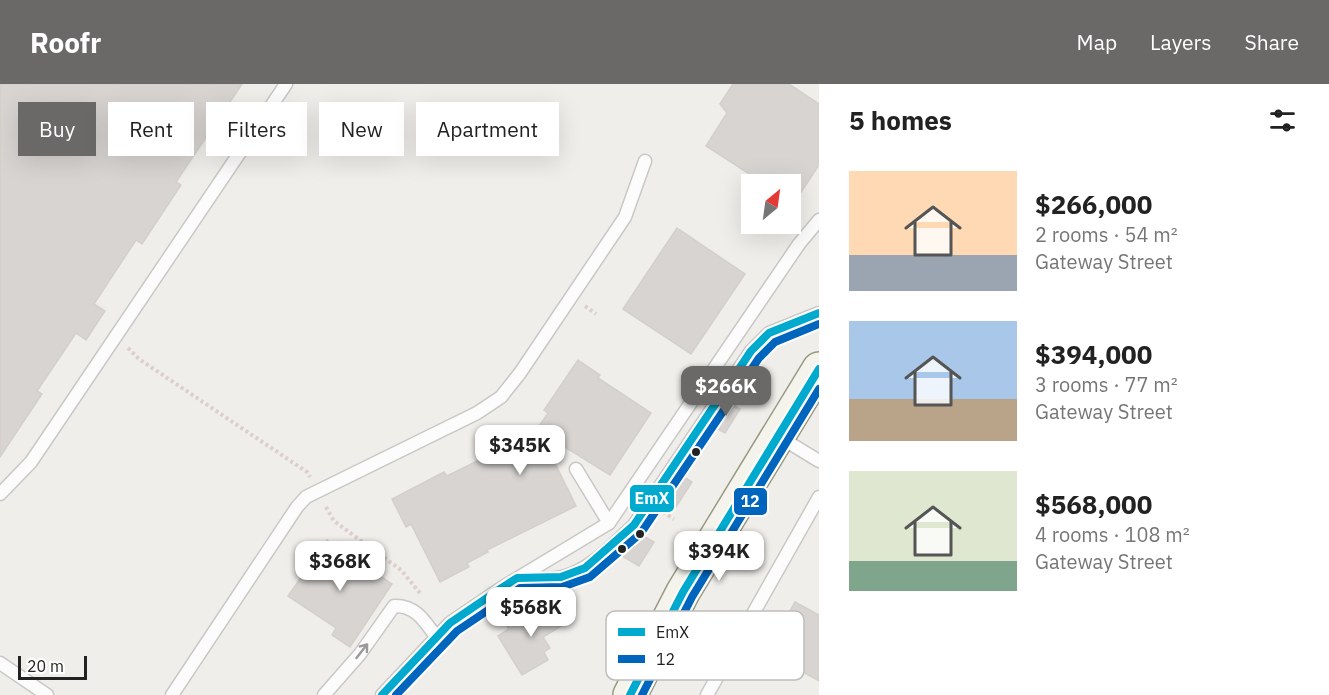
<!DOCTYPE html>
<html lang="en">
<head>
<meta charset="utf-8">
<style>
	body { margin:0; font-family:"IBM Plex Sans",sans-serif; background:#f2f2f2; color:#222; height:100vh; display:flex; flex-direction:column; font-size:22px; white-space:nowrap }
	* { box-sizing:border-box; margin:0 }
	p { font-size:20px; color:#767676 }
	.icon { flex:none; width:33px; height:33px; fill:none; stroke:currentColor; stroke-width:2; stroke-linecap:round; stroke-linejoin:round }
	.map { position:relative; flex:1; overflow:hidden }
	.side { display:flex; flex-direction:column; background:#fff; width:510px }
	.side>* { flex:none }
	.banner { position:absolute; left:18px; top:18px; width:570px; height:54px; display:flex; gap:12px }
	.needle { width:39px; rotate:29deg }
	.controls { position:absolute; left:741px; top:90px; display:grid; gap:12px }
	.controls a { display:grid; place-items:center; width:60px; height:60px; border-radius:0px; background:#fff; box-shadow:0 6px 24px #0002; font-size:30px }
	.scale { position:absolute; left:18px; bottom:15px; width:69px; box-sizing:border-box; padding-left:6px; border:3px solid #222; border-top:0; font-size:16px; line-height:21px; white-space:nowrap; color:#222; -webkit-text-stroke:4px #fff; paint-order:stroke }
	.price { position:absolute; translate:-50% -51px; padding:0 14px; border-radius:12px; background:#fff; color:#222; font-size:20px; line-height:39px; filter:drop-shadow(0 2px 3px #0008) }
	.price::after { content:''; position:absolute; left:50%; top:36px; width:18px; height:14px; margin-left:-9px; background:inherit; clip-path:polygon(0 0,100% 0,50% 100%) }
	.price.on { background:#6a6968; color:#fff }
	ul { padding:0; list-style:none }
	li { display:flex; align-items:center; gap:18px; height:150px; padding:0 30px }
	li span { display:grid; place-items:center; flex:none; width:168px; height:120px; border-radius:0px; color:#555 }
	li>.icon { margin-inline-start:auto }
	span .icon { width:72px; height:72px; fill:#fffc; stroke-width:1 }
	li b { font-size:26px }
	h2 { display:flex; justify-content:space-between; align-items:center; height:72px; padding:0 30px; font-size:26px }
	.pill { padding:0 21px; border-radius:0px; background:#fff; box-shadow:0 6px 24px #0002; font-size:21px; line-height:54px }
	.pill.on { background:#6a6968; color:#fff }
	header { display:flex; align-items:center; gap:36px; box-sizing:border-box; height:84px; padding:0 30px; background:#6a6968; color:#fff }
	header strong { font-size:28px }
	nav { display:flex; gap:33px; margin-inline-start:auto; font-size:21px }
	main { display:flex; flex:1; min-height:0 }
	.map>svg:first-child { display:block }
	.building { fill:#d7d4d2; stroke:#d3d0cc; stroke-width:1.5 }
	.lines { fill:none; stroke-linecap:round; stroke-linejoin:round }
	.lane-casing { stroke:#c9c8c7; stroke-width:15 }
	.secondary-casing { stroke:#999a82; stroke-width:36 }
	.path { stroke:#dccecd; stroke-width:4; stroke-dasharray:3 3; stroke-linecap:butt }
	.lane { stroke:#fdfcfc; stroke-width:12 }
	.secondary { stroke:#f4f4ed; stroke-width:33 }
	.bus-1-casing { stroke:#fff; stroke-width:12 }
	.bus-2-casing { stroke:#fff; stroke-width:12 }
	.bus-1 { stroke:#00a9ce; stroke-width:8 }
	.bus-2 { stroke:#0065bd; stroke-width:8 }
	.oneway { stroke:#9a9a9a }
	.bus-dot { fill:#222; stroke:#fff; stroke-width:2 }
	.key { fill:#fff; stroke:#bdbdbd; stroke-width:1.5 }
	.key-label { font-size:16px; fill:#222 }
	.line-badge { stroke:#fff; stroke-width:2 }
	.badge-label { font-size:16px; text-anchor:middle; font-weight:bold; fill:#fff }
</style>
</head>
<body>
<header>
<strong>Roofr</strong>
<nav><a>Map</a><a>Layers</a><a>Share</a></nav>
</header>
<main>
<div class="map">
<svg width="819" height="611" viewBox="0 0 819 611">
	<rect width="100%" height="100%" fill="#f0eeeb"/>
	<g class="building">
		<polygon points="0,0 242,0 176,98 181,101 142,160 136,156 94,220 105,227 86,256 76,249 37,307 42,310 0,373"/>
		<polygon points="733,0 789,0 819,20 819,81 790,125 790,100 765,100 706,62 727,29 720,20"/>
		<polygon points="677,144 745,190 691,270 623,225"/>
		<polygon points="578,276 600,291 598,294 651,329 610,391 539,347 576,422 487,466 488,468 467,479 469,483 440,498 411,440 406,443 392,415 444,388 447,392 538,347 537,345 548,329 544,326"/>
		<polygon points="727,317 740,325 725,349 711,341"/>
		<polygon points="679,390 692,398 676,423 662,415"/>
		<polygon points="638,449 654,458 639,482 622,472"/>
		<polygon points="327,456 392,500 350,563 332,551 336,544 288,512"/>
		<polygon points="549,517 563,541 543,553 550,564 544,568 548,576 522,591 498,552 509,545 507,543"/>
		<polygon points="795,518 819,531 819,597 796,584 792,591 763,574"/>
	</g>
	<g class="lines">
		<defs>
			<g id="lane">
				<polyline points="778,352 819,377"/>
				<polyline points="576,385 609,439"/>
				<polyline points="0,410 31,378 286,0"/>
				<path d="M519 494C532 494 549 496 562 493 591 486 613 460 634 441L751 267 769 249 819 229"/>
				<polyline points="0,579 47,611"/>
				<polyline points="172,611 297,423 306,413 477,329 501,313 520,289 625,133 645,77"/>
				<path d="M324 611 360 570 394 522C416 521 425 538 437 554"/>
				<polyline points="382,611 450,539 503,503 609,439 799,160 819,136"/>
				<polyline points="707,611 819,413"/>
			</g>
			<polyline id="secondary" points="630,611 683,508 819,285"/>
		</defs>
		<use href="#lane" class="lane-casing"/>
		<use href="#secondary" class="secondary-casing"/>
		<g class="path">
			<polyline points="585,222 596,230"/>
			<polyline points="128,264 139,275 307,388 310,393"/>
			<polyline points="326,423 334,437 401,486 420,509"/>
			<polyline points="663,428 674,435"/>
		</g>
		<use href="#lane" class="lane"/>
		<use href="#secondary" class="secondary"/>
		<defs>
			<g id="bus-1">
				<polyline points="382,611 450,539 503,503 517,494 561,493 585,484 634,441 751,267 769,249 819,229"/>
				<polyline points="630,611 683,508 819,285"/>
			</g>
			<g id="bus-2">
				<polyline points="396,611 457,547 509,512 520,504 562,503 590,493 641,449 759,274 775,258 819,240"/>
				<polyline points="642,611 692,513 819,305"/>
			</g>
		</defs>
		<use href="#bus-1" class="bus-1-casing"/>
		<use href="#bus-2" class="bus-2-casing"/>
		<use href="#bus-1" class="bus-1"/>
		<use href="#bus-2" class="bus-2"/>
	</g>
	<defs><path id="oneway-shaft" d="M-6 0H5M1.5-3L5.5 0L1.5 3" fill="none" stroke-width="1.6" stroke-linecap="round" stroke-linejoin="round" transform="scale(1.5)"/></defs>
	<use class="oneway" href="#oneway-shaft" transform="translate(362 567) rotate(-52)"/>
	<g class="bus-dot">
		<circle cx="696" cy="368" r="5"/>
		<circle cx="640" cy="450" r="5"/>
		<circle cx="622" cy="465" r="5"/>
	</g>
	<rect x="606" y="527" width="198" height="69" rx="9" class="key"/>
	<rect x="618" y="544" width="27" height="8" fill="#00a9ce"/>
	<rect x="618" y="571" width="27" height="8" fill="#0065bd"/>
	<g class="key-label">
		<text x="656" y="554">EmX</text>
		<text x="656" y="581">12</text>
	</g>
	<g class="line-badge">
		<rect x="629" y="400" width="46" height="29" rx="6" fill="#00a9ce"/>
		<rect x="733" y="403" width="35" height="29" rx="6" fill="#0065bd"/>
	</g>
	<g class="badge-label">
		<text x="652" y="420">EmX</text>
		<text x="750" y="423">12</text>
	</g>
</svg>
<div class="controls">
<a><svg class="needle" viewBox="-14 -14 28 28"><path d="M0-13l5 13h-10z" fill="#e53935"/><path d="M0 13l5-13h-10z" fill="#767676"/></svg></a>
</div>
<div class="scale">20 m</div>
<b class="price on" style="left:726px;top:333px">$266K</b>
<b class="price" style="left:520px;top:392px">$345K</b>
<b class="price" style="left:719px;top:498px">$394K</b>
<b class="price" style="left:340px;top:508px">$368K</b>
<b class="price" style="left:531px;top:554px">$568K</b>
<div class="banner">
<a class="pill on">Buy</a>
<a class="pill">Rent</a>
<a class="pill">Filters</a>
<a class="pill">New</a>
<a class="pill">Apartment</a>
</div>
</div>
<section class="side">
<h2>5 homes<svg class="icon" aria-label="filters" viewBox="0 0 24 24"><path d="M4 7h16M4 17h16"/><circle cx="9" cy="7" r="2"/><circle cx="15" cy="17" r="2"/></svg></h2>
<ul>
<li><span style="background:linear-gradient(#ffd9b3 70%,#9aa5b1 0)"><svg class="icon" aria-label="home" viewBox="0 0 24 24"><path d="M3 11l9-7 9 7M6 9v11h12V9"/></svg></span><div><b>$266,000</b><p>2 rooms · 54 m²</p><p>Gateway Street</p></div></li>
<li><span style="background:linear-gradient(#a9c7e8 65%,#b9a48a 0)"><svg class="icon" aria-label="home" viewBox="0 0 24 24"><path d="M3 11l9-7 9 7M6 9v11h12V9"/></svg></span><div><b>$394,000</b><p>3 rooms · 77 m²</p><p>Gateway Street</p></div></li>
<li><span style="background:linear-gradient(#dfe7d0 75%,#7fa58c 0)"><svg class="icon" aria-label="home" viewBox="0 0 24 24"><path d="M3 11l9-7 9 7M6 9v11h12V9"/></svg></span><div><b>$568,000</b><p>4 rooms · 108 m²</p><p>Gateway Street</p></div></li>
</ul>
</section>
</main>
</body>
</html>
